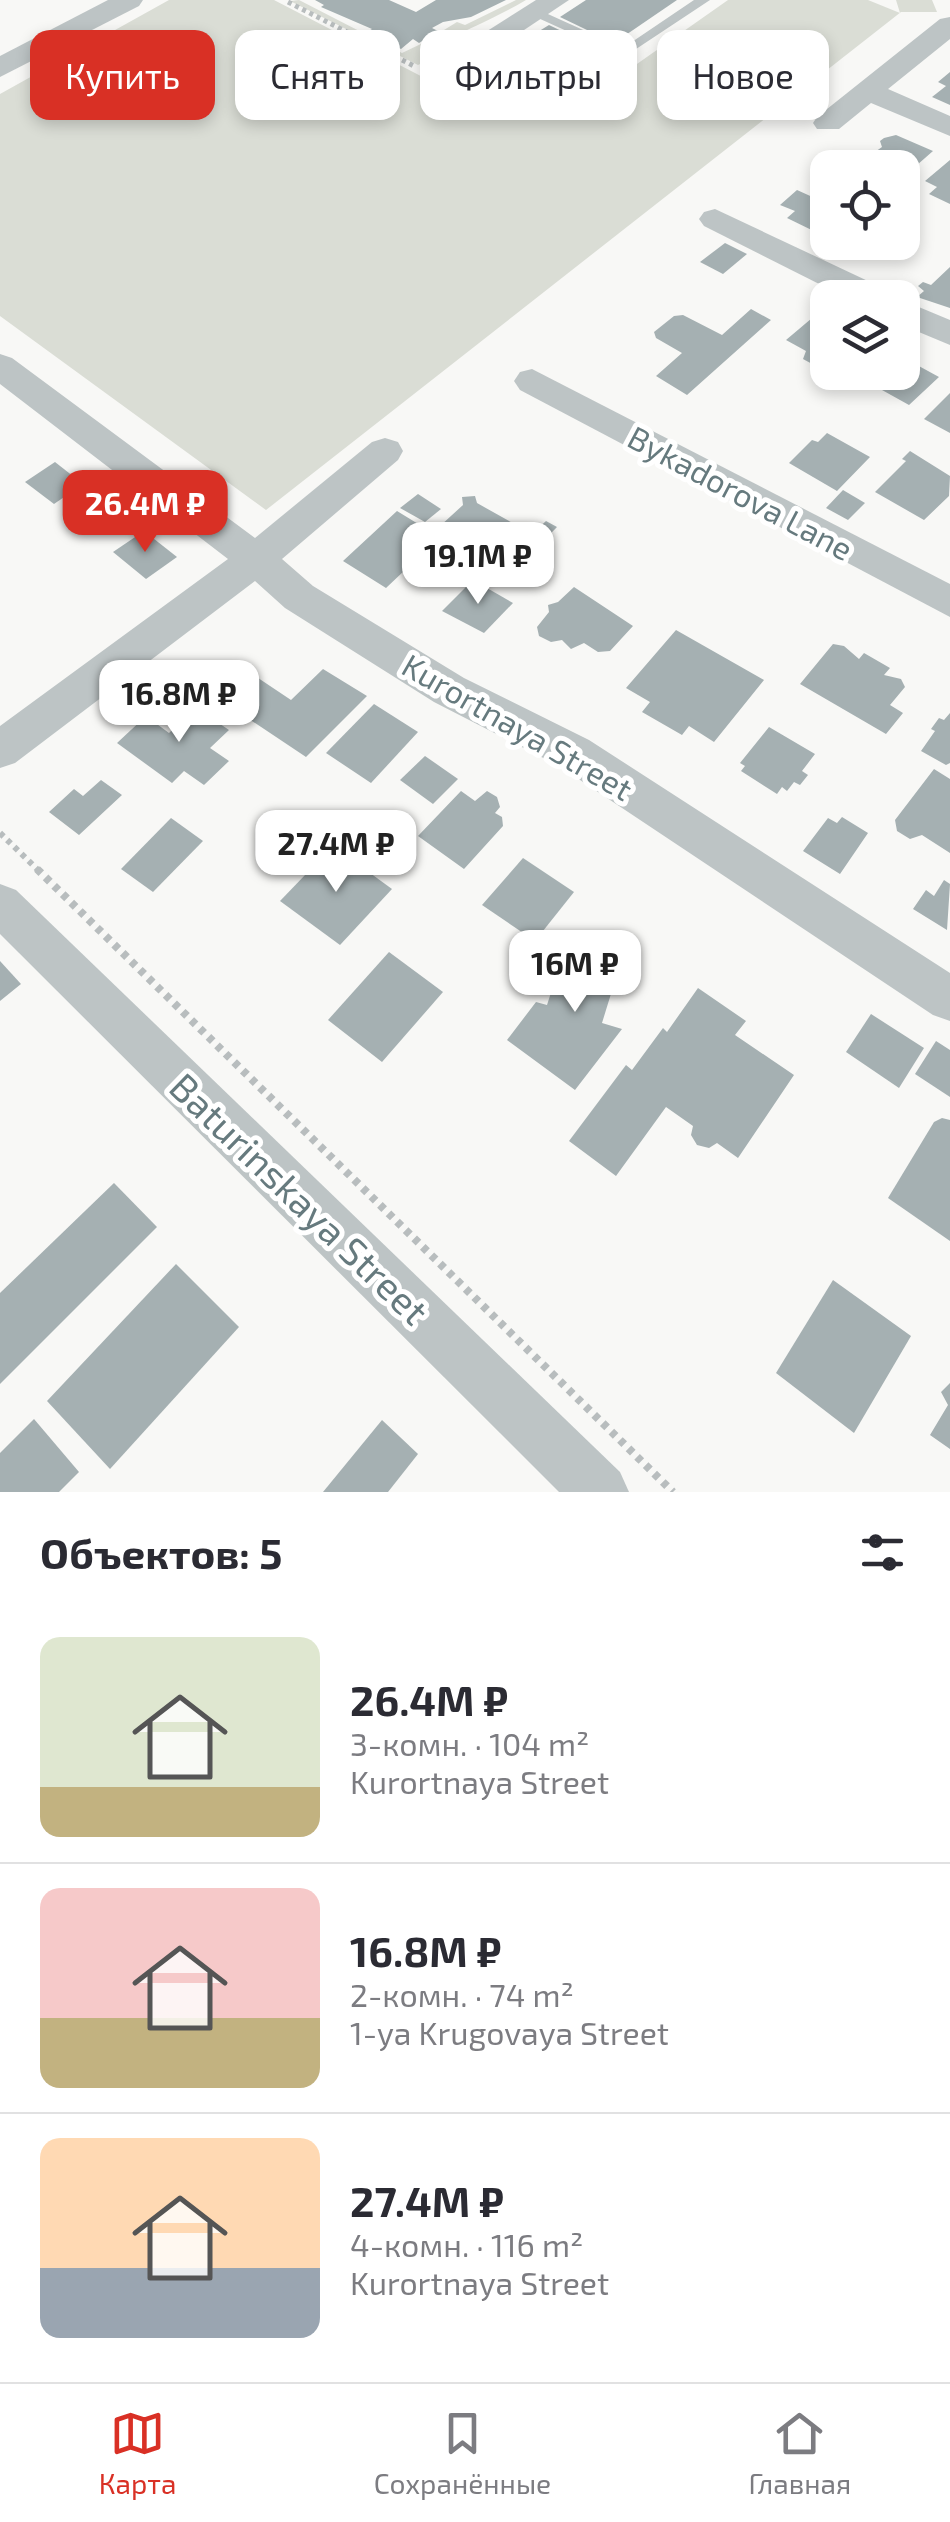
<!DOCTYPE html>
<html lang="ru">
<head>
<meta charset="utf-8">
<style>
	body { margin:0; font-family:"Exo 2",sans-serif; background:#f2f2f3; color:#2b2b33; height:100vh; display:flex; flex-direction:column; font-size:38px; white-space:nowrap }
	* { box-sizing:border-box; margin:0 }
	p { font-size:32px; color:#7c7c81 }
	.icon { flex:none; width:55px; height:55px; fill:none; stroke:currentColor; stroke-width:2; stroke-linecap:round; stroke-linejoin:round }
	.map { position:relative; height:1492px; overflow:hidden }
	.drawer { display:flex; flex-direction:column; background:#fff; flex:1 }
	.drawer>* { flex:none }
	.hud { position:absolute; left:30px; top:30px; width:890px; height:90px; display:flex; gap:20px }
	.controls { position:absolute; left:810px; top:150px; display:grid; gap:20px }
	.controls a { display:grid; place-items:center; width:110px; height:110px; border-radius:20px; background:#fff; box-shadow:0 5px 15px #0003; font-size:50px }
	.price { position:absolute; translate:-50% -85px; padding:0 22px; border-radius:20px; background:#fff; color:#222; font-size:32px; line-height:65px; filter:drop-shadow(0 2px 5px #0008) }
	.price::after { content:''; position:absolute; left:50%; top:60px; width:30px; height:22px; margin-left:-15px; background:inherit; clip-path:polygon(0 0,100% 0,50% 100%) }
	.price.current { background:#d93025; color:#fff }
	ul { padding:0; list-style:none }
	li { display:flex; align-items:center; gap:30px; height:250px; padding:0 40px }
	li+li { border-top:2px solid #e1e1e2 }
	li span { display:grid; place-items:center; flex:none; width:280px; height:200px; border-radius:20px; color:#555 }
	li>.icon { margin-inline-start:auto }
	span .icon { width:120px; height:120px; fill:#fffc; stroke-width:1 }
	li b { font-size:42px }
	h2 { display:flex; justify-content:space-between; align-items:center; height:120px; padding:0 40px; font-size:42px }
	.chip { padding:0 35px; border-radius:20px; background:#fff; box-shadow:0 5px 15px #0003; font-size:35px; line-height:90px }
	.chip.current { background:#d93025; color:#fff }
	.dock { display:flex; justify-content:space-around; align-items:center; height:140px; border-top:2px solid #e1e1e2; background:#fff; font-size:28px; color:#7c7c81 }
	.dock a { display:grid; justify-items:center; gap:5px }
	.dock .current { color:#d93025 }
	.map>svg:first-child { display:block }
	.green { fill:#daddd5 }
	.building { fill:#a5b0b2 }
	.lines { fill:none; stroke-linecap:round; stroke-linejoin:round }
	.path-far2 { stroke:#b8bdbe; stroke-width:5; stroke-dasharray:4 4; stroke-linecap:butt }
	.path-far1 { stroke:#b8bdbe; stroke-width:6; stroke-dasharray:5 5; stroke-linecap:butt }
	.path { stroke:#b8bdbe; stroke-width:8; stroke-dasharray:6 6; stroke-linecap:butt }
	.service { fill:#bdc4c5; fill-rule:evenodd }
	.minor { fill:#bdc4c5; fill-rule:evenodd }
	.labels { text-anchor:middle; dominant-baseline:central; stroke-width:10; stroke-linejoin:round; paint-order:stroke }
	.street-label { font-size:32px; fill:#667a7e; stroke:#fff }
	.near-street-label { font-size:38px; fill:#667a7e; stroke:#fff }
</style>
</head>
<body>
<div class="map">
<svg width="950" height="1492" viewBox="0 0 950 1492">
	<rect width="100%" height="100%" fill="#f8f8f6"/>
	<g class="green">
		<polygon points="169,0 274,0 442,87 525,33 589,65 605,54 630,66 615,76 617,78 728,0 868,0 900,13 896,0 932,0 937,12 901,12 266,510 0,316 0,94"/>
		<path d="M299 0 402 53 446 32 444 30 457 22 465 25 516 0H526C494 19 463 30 432 49L433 58 418 65 290 1Z"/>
	</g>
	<g class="building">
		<polygon points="315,0 389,0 416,12 436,0 506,0 471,17 443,22 432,28 438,31 419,43 413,39 401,49 367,32 372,29 321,7 324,5"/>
		<polygon points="586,0 677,0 614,43 560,17"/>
		<polygon points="549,25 599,49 586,57 536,33"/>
		<polygon points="950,72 950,105 932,97 946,86 938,82"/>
		<polygon points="896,135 933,151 909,172 902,168 874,168 857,159 866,152 872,154 882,147 880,141 884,138"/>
		<polygon points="950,160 950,204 929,194 937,187 925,181"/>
		<polygon points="797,190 828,204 828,238 787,218 795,211 780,205"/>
		<polygon points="725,243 747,254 723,274 700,262"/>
		<polygon points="950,267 950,308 917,297 924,291 918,286 923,282 931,285"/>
		<polygon points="751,309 771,320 687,395 656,376 682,353 656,338 654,332 674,316 683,315 722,335"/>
		<polygon points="818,313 828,318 828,362 814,365 803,359 806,351 786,340"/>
		<polygon points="902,350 911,354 906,359 939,377 909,405 855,375 902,372"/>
		<polygon points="950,393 950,433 924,419"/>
		<polygon points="827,433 870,457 837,491 789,463 812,440 818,442"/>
		<polygon points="910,451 950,476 949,496 924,520 875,492 906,461 902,459"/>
		<polygon points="55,462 83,484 54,504 25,482"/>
		<polygon points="843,490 865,503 848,520 826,508"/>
		<polygon points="418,494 441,509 425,522 400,508"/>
		<polygon points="475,496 477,503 532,534 546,521 557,527 515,570 440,526 463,505 462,497"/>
		<polygon points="397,511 446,541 430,556 423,553 386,588 343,561"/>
		<polygon points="144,531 177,557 146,579 113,552"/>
		<polygon points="473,580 513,603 484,633 442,611"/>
		<polygon points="574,587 633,626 610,651 598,652 584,643 571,649 562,640 551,642 539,636 537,627 549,612 548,605 558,602"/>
		<polygon points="676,630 764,680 714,742 689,726 682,735 642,712 650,702 626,688"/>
		<polygon points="833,644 844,646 859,659 864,653 890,668 884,675 901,679 905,687 890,705 903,713 886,734 800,684"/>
		<polygon points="243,668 291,700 323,669 367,696 306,757 213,695"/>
		<polygon points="189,703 229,730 210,748 229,761 204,785 184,771 172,783 117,743 146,716 169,733 176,726 168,722"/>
		<polygon points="374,704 418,732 371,783 326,753"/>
		<polygon points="950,713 950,763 946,765 921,751 935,731 931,729 939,718 944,720"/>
		<polygon points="769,727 815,754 802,771 808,775 800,785 794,782 787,791 782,787 777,794 741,771 745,766 740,763"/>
		<polygon points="425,756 458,779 433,804 400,780"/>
		<polygon points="934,769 950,779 950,853 922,835 910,839 897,831 895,820"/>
		<polygon points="101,780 122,795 79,835 49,812 74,789 83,796"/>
		<polygon points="461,791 475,801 487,791 497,797 500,807 495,813 502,817 503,826 464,869 418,836"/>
		<polygon points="842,817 868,833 840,874 803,851 828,818 837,823"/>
		<polygon points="171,818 203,841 153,892 121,869"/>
		<polygon points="333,846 392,889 340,945 280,901"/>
		<polygon points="523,858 574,892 535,941 482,905"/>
		<polygon points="944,880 950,884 947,930 913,909 926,890 934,896"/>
		<polygon points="584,936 632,950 620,986 614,984 602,1023 622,1029 575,1090 507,1040 536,1002 547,1005 557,974 569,978"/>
		<polygon points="389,952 443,992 382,1062 328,1020"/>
		<polygon points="0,961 21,984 0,1001"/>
		<polygon points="698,988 746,1021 735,1035 794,1075 738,1158 717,1143 709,1148 697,1145 691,1135 693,1126 666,1107 616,1176 569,1141 626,1065 632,1070 663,1028 667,1032"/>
		<polygon points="871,1014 924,1048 899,1088 846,1052"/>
		<polygon points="936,1041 950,1050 950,1097 915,1074"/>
		<polygon points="942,1118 950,1120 950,1241 888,1198 934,1122"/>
		<polygon points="114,1183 157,1227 0,1384 0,1293"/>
		<polygon points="176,1264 239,1327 110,1469 47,1401"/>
		<polygon points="833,1280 911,1336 854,1433 776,1373"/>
		<polygon points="950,1383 950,1449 930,1435 948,1405 941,1392"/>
		<polygon points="34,1419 79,1472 59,1492 0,1492 0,1453"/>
		<polygon points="382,1420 418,1454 388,1492 323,1492"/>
	</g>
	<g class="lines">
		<polyline class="path-far2" points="288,2 414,66"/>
		<polyline class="path-far1" points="0,833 40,872"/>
		<polyline class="path" points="37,869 673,1492"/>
		<polygon class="service" points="694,0 710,0 624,57 527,13 539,10 623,48"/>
		<g class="minor">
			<polygon points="108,0 143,0 139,6 0,77 0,56"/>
			<polygon points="536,0 569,0 449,80 429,80 424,74 429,68"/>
			<polygon points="950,17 950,39 888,89 950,116 950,136 871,103 839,129 817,129 813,123 817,117 940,19"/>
			<polygon points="715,209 887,290 891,298 847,298 704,226 699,219 704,212"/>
			<polygon points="902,300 950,320 950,345 902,325"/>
			<polygon points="0,354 12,358 255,538 372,442 385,438 398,442 403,451 398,460 282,559 313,586 464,678 589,740 950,973 950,1021 933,1015 559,766 434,702 285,608 255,581 15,763 0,768 0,726 228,559 0,384"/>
			<polygon points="532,369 950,584 950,617 520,390 514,381 520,372"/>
			<polygon points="0,884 16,890 620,1472 629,1492 559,1492 0,934"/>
		</g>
	</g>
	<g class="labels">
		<g class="street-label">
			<text transform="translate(741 492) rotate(28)">Bykadorova Lane</text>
			<text transform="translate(518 726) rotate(30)">Kurortnaya Street</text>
		</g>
		<g class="near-street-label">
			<text transform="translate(300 1198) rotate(44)">Baturinskaya Street</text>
		</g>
	</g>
</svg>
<div class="controls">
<a><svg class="icon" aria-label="locate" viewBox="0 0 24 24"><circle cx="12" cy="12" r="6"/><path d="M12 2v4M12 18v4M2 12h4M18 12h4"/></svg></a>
<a><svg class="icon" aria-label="layers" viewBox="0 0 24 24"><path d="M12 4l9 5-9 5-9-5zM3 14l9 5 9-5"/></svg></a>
</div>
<b class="price current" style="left:145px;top:555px">26.4M ₽</b>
<b class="price" style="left:478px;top:607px">19.1M ₽</b>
<b class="price" style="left:179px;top:745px">16.8M ₽</b>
<b class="price" style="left:336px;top:895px">27.4M ₽</b>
<b class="price" style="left:575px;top:1015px">16M ₽</b>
<div class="hud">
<a class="chip current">Купить</a>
<a class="chip">Снять</a>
<a class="chip">Фильтры</a>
<a class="chip">Новое</a>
</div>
</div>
<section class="drawer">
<h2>Объектов: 5<svg class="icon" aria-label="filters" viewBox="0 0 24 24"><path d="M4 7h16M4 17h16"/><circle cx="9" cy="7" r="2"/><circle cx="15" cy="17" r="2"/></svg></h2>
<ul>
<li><span style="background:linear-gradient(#dfe7d0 75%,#c2b280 0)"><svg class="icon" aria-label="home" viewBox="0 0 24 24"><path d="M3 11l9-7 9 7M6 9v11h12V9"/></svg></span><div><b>26.4M ₽</b><p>3-комн. · 104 m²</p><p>Kurortnaya Street</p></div></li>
<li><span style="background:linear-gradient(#f6c9c9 65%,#c2b280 0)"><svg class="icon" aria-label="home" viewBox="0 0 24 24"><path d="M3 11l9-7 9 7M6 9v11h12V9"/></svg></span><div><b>16.8M ₽</b><p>2-комн. · 74 m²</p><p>1-ya Krugovaya Street</p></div></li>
<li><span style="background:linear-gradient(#ffd9b3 65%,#9aa5b1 0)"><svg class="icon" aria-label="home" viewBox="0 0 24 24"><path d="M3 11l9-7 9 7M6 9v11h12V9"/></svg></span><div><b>27.4M ₽</b><p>4-комн. · 116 m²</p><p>Kurortnaya Street</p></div></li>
</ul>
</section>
<nav class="dock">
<a class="current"><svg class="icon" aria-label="map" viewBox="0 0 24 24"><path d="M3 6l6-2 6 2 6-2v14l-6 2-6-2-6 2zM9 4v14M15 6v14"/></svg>Карта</a>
<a><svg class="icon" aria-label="saved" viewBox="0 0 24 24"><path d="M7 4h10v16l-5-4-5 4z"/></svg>Сохранённые</a>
<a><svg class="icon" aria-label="home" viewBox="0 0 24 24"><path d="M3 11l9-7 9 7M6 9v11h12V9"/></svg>Главная</a>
</nav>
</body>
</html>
